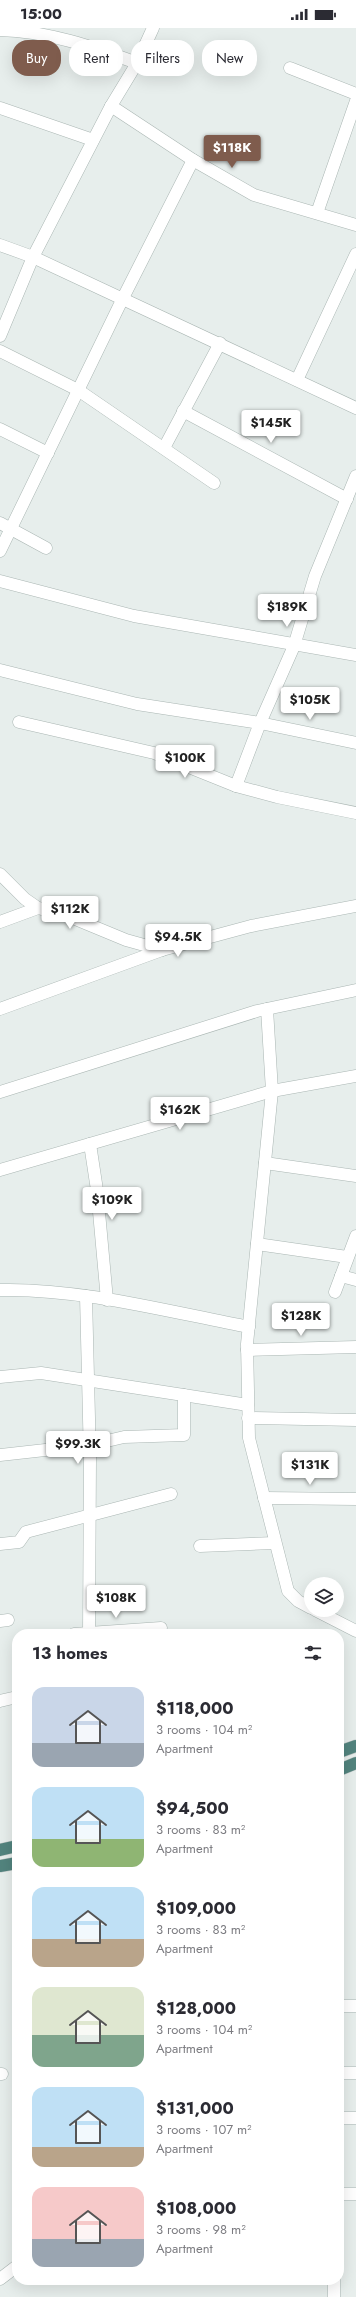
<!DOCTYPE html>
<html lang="en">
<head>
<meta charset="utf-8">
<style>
	body { margin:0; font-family:Jost,sans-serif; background:#f2f2f3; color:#2b2b33; height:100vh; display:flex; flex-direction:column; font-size:15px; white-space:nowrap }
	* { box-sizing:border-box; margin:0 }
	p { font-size:13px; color:#7c7c81 }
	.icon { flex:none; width:22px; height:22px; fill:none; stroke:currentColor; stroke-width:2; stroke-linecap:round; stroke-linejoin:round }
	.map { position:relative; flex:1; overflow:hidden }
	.details { position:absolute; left:12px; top:1601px; width:332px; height:656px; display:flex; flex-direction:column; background:#fff; border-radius:16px; box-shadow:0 4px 16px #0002 }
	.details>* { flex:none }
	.hud { position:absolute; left:12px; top:12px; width:332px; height:36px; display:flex; gap:8px }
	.controls { position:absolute; left:304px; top:1549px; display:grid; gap:8px }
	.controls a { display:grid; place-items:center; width:40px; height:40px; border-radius:50%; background:#fff; box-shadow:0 4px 16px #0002; font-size:20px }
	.price { position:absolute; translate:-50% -34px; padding:0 9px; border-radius:4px; background:#fff; color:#222; font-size:13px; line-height:26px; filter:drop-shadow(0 1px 2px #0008) }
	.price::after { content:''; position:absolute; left:50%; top:24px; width:12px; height:9px; margin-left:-6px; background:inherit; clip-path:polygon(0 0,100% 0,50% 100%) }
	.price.current { background:#7f5c4d; color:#fff }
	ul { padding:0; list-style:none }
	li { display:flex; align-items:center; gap:12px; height:100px; padding:0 20px }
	li span { display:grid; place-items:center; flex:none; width:112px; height:80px; border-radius:12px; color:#555 }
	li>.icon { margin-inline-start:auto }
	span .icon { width:48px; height:48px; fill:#fffc; stroke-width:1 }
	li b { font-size:17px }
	h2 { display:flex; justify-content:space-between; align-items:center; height:48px; padding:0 20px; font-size:17px }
	.chip { padding:0 14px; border-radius:16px; background:#fff; box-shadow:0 4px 16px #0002; font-size:14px; line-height:36px }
	.chip.current { background:#7f5c4d; color:#fff }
	.status { display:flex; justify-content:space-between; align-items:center; height:28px; padding:0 20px; background:#fff; direction:ltr }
	.status svg { height:11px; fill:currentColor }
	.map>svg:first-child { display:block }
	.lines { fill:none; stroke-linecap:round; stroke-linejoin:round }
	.minor-casing { stroke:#aab6b3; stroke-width:13 }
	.trunk-casing { stroke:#c3c9c8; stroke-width:13 }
	.minor { stroke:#fff; stroke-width:12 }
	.trunk { stroke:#52847e; stroke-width:12 }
</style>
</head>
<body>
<div class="status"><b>15:00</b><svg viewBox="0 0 49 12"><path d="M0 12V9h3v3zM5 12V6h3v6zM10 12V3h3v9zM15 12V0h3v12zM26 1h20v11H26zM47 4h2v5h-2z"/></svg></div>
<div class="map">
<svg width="356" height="2269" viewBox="0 0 356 2269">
	<rect width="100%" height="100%" fill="#e7eeec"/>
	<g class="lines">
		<defs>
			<g id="minor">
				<path d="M0 2C47 3 93 19 137 35"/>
				<polyline points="290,40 356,66"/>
				<polyline points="111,78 193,132 254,167 356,197"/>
				<polyline points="0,80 93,112"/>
				<polyline points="317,185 356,73"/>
				<polyline points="0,217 33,229 356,380"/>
				<polyline points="0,308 33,229 111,78 137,35 153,0"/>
				<polyline points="0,323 78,362 214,455"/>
				<polyline points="297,352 356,226"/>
				<polyline points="183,383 347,471"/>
				<polyline points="0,401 48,425"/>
				<polyline points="164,420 220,315"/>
				<polyline points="0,495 46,520"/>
				<polyline points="0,523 123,270 193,132"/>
				<polyline points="0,553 134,588 356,627"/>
				<polyline points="0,642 137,676 260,695 356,715"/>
				<polyline points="19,694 154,725 236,758 277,769 356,785"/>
				<polyline points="236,758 260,695 294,618 315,548 356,448"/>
				<polyline points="0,846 25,871 38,880 68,888 126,912 162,922"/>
				<polyline points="0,894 38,880"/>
				<polyline points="0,981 162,922 251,898 356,878"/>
				<polyline points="267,981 272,1063 247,1316 249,1410 288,1563 298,1573 311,1580"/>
				<polyline points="0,1064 257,983 356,962"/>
				<polyline points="90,1116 97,1162 107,1272"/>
				<polyline points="265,1135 356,1148"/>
				<polyline points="0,1142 272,1063 356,1048"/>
				<polyline points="257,1216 347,1229"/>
				<polyline points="341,1248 356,1252"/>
				<path d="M0 1262C80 1260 170 1284 249 1299"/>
				<polyline points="335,1264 356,1208"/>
				<polyline points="86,1268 90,1431 89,1606"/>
				<polyline points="247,1322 356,1319"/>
				<polyline points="0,1349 41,1345 248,1377"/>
				<polyline points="248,1390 356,1392"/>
				<polyline points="0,1427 90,1417 124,1409 184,1407 184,1367"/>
				<polyline points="264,1470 356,1471"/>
				<polyline points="0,1516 19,1514 26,1504 171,1466"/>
				<polyline points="200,1518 275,1515"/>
				<polyline points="315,1582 356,1603"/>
				<polyline points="0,1593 8,1592"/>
				<polyline points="74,1606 161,1600"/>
				<polyline points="0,1673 17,1669"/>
				<polyline points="339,1978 356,1978"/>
				<polyline points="339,2045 356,2045"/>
				<polyline points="0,2046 2,2046"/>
				<polyline points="339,2090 356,2090"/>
				<polyline points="339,2166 356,2166"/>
				<polyline points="0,2251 17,2238"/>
				<polyline points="334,2269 334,2252"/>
			</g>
			<g id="trunk">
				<polyline points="339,1724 356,1718"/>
				<polyline points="339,1742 356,1735"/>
				<polyline points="0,1822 17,1818"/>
				<polyline points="0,1838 17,1835"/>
			</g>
		</defs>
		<use href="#minor" class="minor-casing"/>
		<use href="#trunk" class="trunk-casing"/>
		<use href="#minor" class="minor"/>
		<use href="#trunk" class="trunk"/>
	</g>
</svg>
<div class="controls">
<a><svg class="icon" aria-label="layers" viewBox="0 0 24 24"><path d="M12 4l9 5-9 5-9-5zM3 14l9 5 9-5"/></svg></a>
</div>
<b class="price current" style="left:232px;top:141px">$118K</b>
<b class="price" style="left:271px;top:416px">$145K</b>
<b class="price" style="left:287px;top:600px">$189K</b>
<b class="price" style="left:310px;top:693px">$105K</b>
<b class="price" style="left:185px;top:751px">$100K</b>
<b class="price" style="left:70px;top:902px">$112K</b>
<b class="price" style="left:178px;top:930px">$94.5K</b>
<b class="price" style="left:180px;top:1103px">$162K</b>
<b class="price" style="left:112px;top:1193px">$109K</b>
<b class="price" style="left:301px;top:1309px">$128K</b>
<b class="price" style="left:78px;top:1437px">$99.3K</b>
<b class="price" style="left:310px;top:1458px">$131K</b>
<b class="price" style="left:116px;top:1591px">$108K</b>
<div class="hud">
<a class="chip current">Buy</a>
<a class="chip">Rent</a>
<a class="chip">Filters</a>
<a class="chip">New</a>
</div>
<section class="details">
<h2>13 homes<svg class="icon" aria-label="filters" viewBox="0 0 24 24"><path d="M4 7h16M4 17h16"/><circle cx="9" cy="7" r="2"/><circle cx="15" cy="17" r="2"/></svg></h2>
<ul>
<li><span style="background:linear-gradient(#c9d6e8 70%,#9aa5b1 0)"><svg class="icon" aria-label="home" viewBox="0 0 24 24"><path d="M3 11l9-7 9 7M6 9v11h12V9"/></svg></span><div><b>$118,000</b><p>3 rooms · 104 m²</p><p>Apartment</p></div></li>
<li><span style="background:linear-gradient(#bfe0f5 65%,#8fb573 0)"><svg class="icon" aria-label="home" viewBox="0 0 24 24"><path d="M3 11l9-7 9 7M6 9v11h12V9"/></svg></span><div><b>$94,500</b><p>3 rooms · 83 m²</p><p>Apartment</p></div></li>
<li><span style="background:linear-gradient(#bfe0f5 65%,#b9a48a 0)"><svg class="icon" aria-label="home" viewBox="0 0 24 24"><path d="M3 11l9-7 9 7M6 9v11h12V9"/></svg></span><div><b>$109,000</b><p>3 rooms · 83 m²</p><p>Apartment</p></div></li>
<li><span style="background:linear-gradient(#dfe7d0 60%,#7fa58c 0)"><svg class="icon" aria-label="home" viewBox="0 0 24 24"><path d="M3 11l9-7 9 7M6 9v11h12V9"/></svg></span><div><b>$128,000</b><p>3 rooms · 104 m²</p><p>Apartment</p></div></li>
<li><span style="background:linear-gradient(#bfe0f5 75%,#b9a48a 0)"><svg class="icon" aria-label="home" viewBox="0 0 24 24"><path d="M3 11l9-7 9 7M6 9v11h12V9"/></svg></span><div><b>$131,000</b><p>3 rooms · 107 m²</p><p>Apartment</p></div></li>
<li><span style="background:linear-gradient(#f6c9c9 65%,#9aa5b1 0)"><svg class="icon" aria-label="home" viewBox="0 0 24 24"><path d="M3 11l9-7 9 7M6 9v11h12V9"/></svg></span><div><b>$108,000</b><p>3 rooms · 98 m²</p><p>Apartment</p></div></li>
</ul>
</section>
</div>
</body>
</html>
